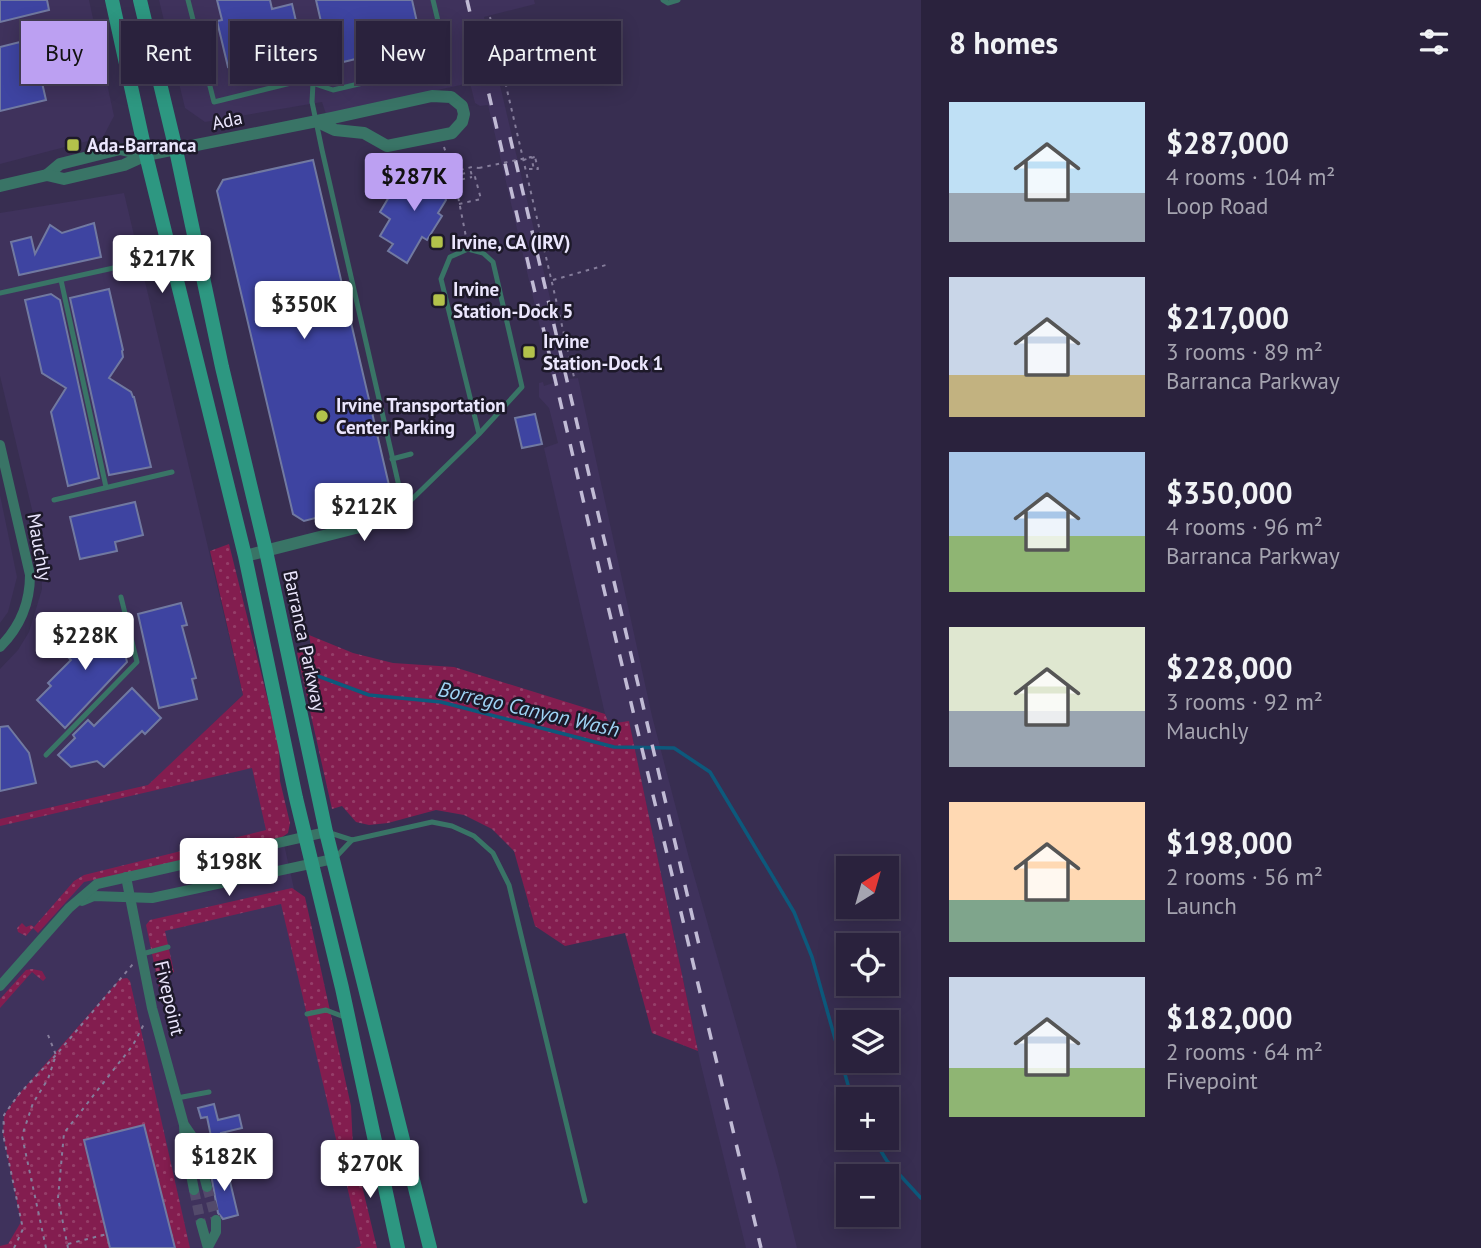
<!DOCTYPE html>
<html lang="en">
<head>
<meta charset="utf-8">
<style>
	body { margin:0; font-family:"PT Sans",sans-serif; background:#322a44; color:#f1f3f6; height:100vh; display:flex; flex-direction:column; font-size:26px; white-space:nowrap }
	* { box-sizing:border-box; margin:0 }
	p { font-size:23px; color:#a5a4b0 }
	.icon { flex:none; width:38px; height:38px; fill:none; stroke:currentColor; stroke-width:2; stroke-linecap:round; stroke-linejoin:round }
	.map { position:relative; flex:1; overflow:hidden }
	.side { display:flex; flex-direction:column; background:#2a223d; width:560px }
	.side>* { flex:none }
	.top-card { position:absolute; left:21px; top:21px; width:665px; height:63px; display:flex; gap:14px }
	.needle { width:46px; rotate:37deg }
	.tools { position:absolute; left:836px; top:856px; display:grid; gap:14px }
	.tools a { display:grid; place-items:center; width:63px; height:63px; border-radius:0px; background:#2a223d; box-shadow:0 4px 18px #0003,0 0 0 2px #463f57; font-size:35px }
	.price { position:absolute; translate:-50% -60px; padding:0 16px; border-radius:7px; background:#fff; color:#222; font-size:23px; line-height:46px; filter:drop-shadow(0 2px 4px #0008) }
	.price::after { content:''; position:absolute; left:50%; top:42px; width:21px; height:16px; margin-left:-10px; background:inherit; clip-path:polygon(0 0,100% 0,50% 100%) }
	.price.selected { background:#bca0f2; color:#111 }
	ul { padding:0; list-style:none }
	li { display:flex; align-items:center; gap:21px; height:175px; padding:0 28px }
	li span { display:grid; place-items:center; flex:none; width:196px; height:140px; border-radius:0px; color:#555 }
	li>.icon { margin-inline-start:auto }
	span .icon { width:84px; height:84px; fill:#fffc; stroke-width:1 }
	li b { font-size:30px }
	h2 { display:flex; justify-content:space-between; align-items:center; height:84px; padding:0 28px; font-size:30px }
	.tag { padding:0 24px; border-radius:0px; background:#2a223d; box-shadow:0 4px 18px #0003,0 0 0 2px #463f57; font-size:24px; line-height:63px }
	.tag.selected { background:#bca0f2; color:#111 }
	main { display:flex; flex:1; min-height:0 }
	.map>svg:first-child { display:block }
	.built { fill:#3f325c }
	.grass { fill:url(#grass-dots) }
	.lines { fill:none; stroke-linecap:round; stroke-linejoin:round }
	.stream { stroke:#0d597c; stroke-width:3.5 }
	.building { fill:#3e44a1; stroke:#7179a1; stroke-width:2 }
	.minor-tunnel { stroke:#534a6b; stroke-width:10; stroke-dasharray:10 5; stroke-linecap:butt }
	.path { stroke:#857d9b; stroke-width:2; stroke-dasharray:3.5 5; stroke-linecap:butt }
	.service { stroke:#397466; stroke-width:5 }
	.minor { stroke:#397466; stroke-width:10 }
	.tertiary { stroke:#397466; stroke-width:12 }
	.secondary { stroke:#2d9781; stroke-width:14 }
	.rail { stroke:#c1bbd5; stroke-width:3.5; stroke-dasharray:12 12; stroke-linecap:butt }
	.path-bridge { stroke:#857d9b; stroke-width:2; stroke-dasharray:3.5 5; stroke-linecap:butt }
	.poi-dot { fill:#b3c24b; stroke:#1d1929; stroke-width:2.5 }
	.labels { text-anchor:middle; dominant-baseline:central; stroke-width:5; stroke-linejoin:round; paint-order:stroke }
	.street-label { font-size:19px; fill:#ebe6fd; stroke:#1d1929 }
	.poi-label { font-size:19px; font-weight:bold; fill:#ebe6fd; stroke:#1d1929; text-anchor:start }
	.water-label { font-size:21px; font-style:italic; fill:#9ed3f4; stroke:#1d1929 }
</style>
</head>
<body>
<main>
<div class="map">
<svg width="921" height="1248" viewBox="0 0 921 1248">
	<defs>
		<pattern id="grass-dots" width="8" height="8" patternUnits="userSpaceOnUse" patternTransform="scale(1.75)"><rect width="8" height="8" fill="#831d4f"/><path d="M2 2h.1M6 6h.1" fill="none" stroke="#953e69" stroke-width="1.8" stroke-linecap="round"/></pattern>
	</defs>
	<rect width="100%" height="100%" fill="#382e51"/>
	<g class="built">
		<polygon points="0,0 89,0 114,116 103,137 0,164"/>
		<polygon points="159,0 534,0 535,4 484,17 569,379 578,378 652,716 689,858 777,1167 797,1248 746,1248 700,1061 629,722 609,724 605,714 544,448 558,443 549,408 539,397 539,383 543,382 544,386 553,383 488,105 480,106 475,103 470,83 326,114 322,102 205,122 185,108"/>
		<polygon points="124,193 243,695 149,785 265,760 375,1248 0,1248 0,669 18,650 29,632 42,589 41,547 0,376 0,213"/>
		<polygon points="0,495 17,577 8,612 0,623"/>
	</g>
	<g class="grass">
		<polygon points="229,544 279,745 280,781 290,823 288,833 278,840 84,882 38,933 33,928 26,936 18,932 17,928 22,923 26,927 31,925 34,927 74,881 84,875 266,830 252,768 0,826 0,819 148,785 243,695 210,551"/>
		<polygon points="309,635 353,653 393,663 454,667 605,714 609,724 629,721 698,1051 652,1033 625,933 565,946 535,926 514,851 492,829 464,815 436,810 388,823 369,825 356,822 342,806 332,809 297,653 311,647"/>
		<polygon points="292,888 305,897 351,1106 353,1148 377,1248 355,1248 361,1246 281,904 165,931 174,972 166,974 162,988 159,987 146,925 150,920"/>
		<polygon points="32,969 42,971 46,978 43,981 32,972 0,1008 0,999 26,970"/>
		<polygon points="127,978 130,981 190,1248 175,1248 144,1126 84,1140 110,1248 0,1248 0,1246 8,1244 21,1222 3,1134 4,1115 19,1094 120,979"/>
	</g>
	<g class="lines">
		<g class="stream">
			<polyline points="315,675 369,695 441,702 614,747 674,748 710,772 794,912 812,957 852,1099"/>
			<polyline points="873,1138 887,1161 921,1198"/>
		</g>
	</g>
	<g class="building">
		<polygon points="0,0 47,0 49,10 0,22"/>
		<polygon points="217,0 270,0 272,9 292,4 305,60 235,76 233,66 228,67 217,21 222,20"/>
		<polygon points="316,0 412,0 423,49 373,60 372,55 331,65"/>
		<polygon points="32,39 46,100 0,111 0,47"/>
		<polygon points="313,160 392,498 304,521 293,514 217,191 223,180"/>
		<polygon points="446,169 450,183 442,185 446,200 438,213 442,216 427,240 422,237 407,263 388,251 393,244 380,236 390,219 380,212 395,187 406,194 418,175"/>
		<polygon points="94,223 101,257 19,275 11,242 31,237 35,254 50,225 62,233"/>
		<polygon points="109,289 123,350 122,351 123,357 109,378 131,392 133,397 134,397 151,467 109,475 70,298"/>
		<polygon points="51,294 60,300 99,478 68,486 51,412 66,388 42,373 25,300"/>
		<polygon points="535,414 542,444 522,448 515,418"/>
		<polygon points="135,502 143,535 115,542 117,551 80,559 70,517"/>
		<polygon points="181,603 187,625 182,626 196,678 192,679 197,699 159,708 138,614"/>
		<polygon points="117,620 127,662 65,728 37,700 51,686 48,683 71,660 67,656 82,641 79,638 95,622 98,625"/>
		<polygon points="132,688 161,718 145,734 142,731 104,767 97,761 71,767 58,755 75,738 73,735 88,720 94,726"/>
		<polygon points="8,726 29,753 36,783 0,791 0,727"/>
		<polygon points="214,1104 218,1120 239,1115 242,1128 221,1133 222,1139 212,1141 207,1117 201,1118 198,1108"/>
		<polygon points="144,1125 175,1248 110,1248 84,1140"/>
		<polygon points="226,1165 238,1215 223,1219 218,1213 210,1169"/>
	</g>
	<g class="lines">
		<g class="minor-tunnel">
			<polyline points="207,1187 216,1220"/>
			<polyline points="194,1190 201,1223"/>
		</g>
		<g class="path">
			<polyline points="490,17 574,377"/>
			<polyline points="444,147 455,181 472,177"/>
			<polyline points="523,160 535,157"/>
			<polyline points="529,169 533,169"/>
			<polyline points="455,181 467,242"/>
			<polyline points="459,204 481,199 475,177 472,177 471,172 461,174 460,170 472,167 479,168"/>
			<polyline points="553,280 606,265"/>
			<polyline points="68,1244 107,1234"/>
			<polyline points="14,1248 23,1229 3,1134 4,1115 19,1094 56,1055 133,964"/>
			<polyline points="46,1248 22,1136 33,1103 48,1079 56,1055 48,1035"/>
			<polyline points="68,1248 58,1198 64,1133 133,1045 145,1022"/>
		</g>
		<g class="service">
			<polyline points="188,0 214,102 303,80 333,90 448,63 433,0"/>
			<polyline points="663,0 668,3 678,0"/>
			<polyline points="313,83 312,102 322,150 404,508"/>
			<polyline points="61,280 106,487"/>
			<polyline points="0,293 127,265"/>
			<polyline points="392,459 411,454"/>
			<polyline points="54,500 172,472"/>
			<polyline points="404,507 479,434 522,387 493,262 483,253 468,249 450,257 441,279 479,434"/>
			<polyline points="46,755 137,662 121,597"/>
			<polyline points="327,832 352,840 432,822 452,826 474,836 493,853 509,885 585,1201"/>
			<polyline points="335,858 352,840"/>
			<polyline points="142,954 168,947"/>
			<polyline points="307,1014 326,1010 347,1018"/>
			<polyline points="177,1098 209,1092"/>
		</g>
		<g class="minor">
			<path d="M0 445 30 575C30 603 20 627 0 647"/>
			<polyline points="126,877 152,1008 184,1125 185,1144 194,1190"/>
			<polyline points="82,901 94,896 152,898 333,859"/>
			<polyline points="0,986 69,908 97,884 326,832"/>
			<polyline points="185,1126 194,1139 207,1187"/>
			<polyline points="201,1223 208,1248"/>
			<polyline points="208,1247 216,1232 216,1220"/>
		</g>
		<g class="tertiary">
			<polyline points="47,175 60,164 120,149 146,155"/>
			<polyline points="0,186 47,175 64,179 124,165 146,155 332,118 432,96 451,97 462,106 464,114 462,122 452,133 387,146 364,133 335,130 316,121"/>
			<polyline points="245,556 375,523 404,508"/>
		</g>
		<g class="secondary">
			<polyline points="112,0 146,155 245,556 296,798 342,988 398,1248"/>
			<polyline points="140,0 176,150 222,367 266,551 326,832 430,1248"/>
		</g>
		<g class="rail">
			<polyline points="467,0 601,577 761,1248"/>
			<polyline points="510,137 699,945"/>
		</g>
		<polyline class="path-bridge" points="479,168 531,157 534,169 538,169 535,157"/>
	</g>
	<g class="poi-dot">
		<rect x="66" y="138" width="14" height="14" rx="3.5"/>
		<rect x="430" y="235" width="14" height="14" rx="3.5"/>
		<rect x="432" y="293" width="14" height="14" rx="3.5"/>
		<rect x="522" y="345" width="14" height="14" rx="3.5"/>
		<circle cx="322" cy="416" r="7"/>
	</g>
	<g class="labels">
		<g class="street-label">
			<text transform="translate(227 120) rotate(-12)">Ada</text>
			<text transform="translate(40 547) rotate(80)">Mauchly</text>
			<text transform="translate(305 641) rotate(78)">Barranca Parkway</text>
			<text transform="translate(170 998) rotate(77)">Fivepoint</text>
		</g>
		<g class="poi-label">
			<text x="87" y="145">Ada-Barranca</text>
			<text x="451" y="242">Irvine, CA (IRV)</text>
			<text x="453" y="289">Irvine<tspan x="453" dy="22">Station-Dock 5</tspan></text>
			<text x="543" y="341">Irvine<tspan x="543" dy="22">Station-Dock 1</tspan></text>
			<text x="336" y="405">Irvine Transportation<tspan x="336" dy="22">Center Parking</tspan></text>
		</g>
		<g class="water-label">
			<text transform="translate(529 709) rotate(13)">Borrego Canyon Wash</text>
		</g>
	</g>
</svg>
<div class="tools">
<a><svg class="needle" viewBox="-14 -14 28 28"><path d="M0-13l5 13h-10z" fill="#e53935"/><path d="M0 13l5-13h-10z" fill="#a5a4b0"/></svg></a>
<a><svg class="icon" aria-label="locate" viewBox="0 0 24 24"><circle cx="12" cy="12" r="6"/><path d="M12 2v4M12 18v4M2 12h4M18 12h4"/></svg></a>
<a><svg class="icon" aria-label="layers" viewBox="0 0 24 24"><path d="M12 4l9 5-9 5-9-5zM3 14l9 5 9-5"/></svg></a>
<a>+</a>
<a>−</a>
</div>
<b class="price selected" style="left:414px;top:213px">$287K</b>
<b class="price" style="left:162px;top:295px">$217K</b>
<b class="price" style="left:304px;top:341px">$350K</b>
<b class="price" style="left:364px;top:543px">$212K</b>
<b class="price" style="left:85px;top:672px">$228K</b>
<b class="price" style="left:229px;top:898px">$198K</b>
<b class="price" style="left:224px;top:1193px">$182K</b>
<b class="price" style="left:370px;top:1200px">$270K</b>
<div class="top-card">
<a class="tag selected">Buy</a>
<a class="tag">Rent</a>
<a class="tag">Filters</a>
<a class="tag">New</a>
<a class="tag">Apartment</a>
</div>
</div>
<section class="side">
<h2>8 homes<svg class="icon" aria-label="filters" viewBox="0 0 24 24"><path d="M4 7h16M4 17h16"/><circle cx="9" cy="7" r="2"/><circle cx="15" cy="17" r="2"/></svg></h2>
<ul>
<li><span style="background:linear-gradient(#bfe0f5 65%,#9aa5b1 0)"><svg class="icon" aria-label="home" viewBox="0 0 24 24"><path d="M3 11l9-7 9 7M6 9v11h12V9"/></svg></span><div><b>$287,000</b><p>4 rooms · 104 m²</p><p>Loop Road</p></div></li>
<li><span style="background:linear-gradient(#c9d6e8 70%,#c2b280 0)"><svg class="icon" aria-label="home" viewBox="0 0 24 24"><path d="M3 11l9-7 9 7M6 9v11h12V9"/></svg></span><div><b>$217,000</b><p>3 rooms · 89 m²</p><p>Barranca Parkway</p></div></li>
<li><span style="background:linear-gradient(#a9c7e8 60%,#8fb573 0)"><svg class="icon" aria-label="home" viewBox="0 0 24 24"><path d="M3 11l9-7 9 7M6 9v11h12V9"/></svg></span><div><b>$350,000</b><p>4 rooms · 96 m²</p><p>Barranca Parkway</p></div></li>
<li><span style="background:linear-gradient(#dfe7d0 60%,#9aa5b1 0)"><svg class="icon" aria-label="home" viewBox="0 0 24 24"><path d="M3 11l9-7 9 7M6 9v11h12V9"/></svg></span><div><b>$228,000</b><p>3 rooms · 92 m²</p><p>Mauchly</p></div></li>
<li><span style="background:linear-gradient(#ffd9b3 70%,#7fa58c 0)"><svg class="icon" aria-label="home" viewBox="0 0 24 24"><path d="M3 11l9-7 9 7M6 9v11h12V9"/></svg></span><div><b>$198,000</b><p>2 rooms · 56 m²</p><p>Launch</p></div></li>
<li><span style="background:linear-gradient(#c9d6e8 65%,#8fb573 0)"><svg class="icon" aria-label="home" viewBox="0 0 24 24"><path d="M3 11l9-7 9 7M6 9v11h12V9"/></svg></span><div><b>$182,000</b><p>2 rooms · 64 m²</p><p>Fivepoint</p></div></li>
</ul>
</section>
</main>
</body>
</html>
